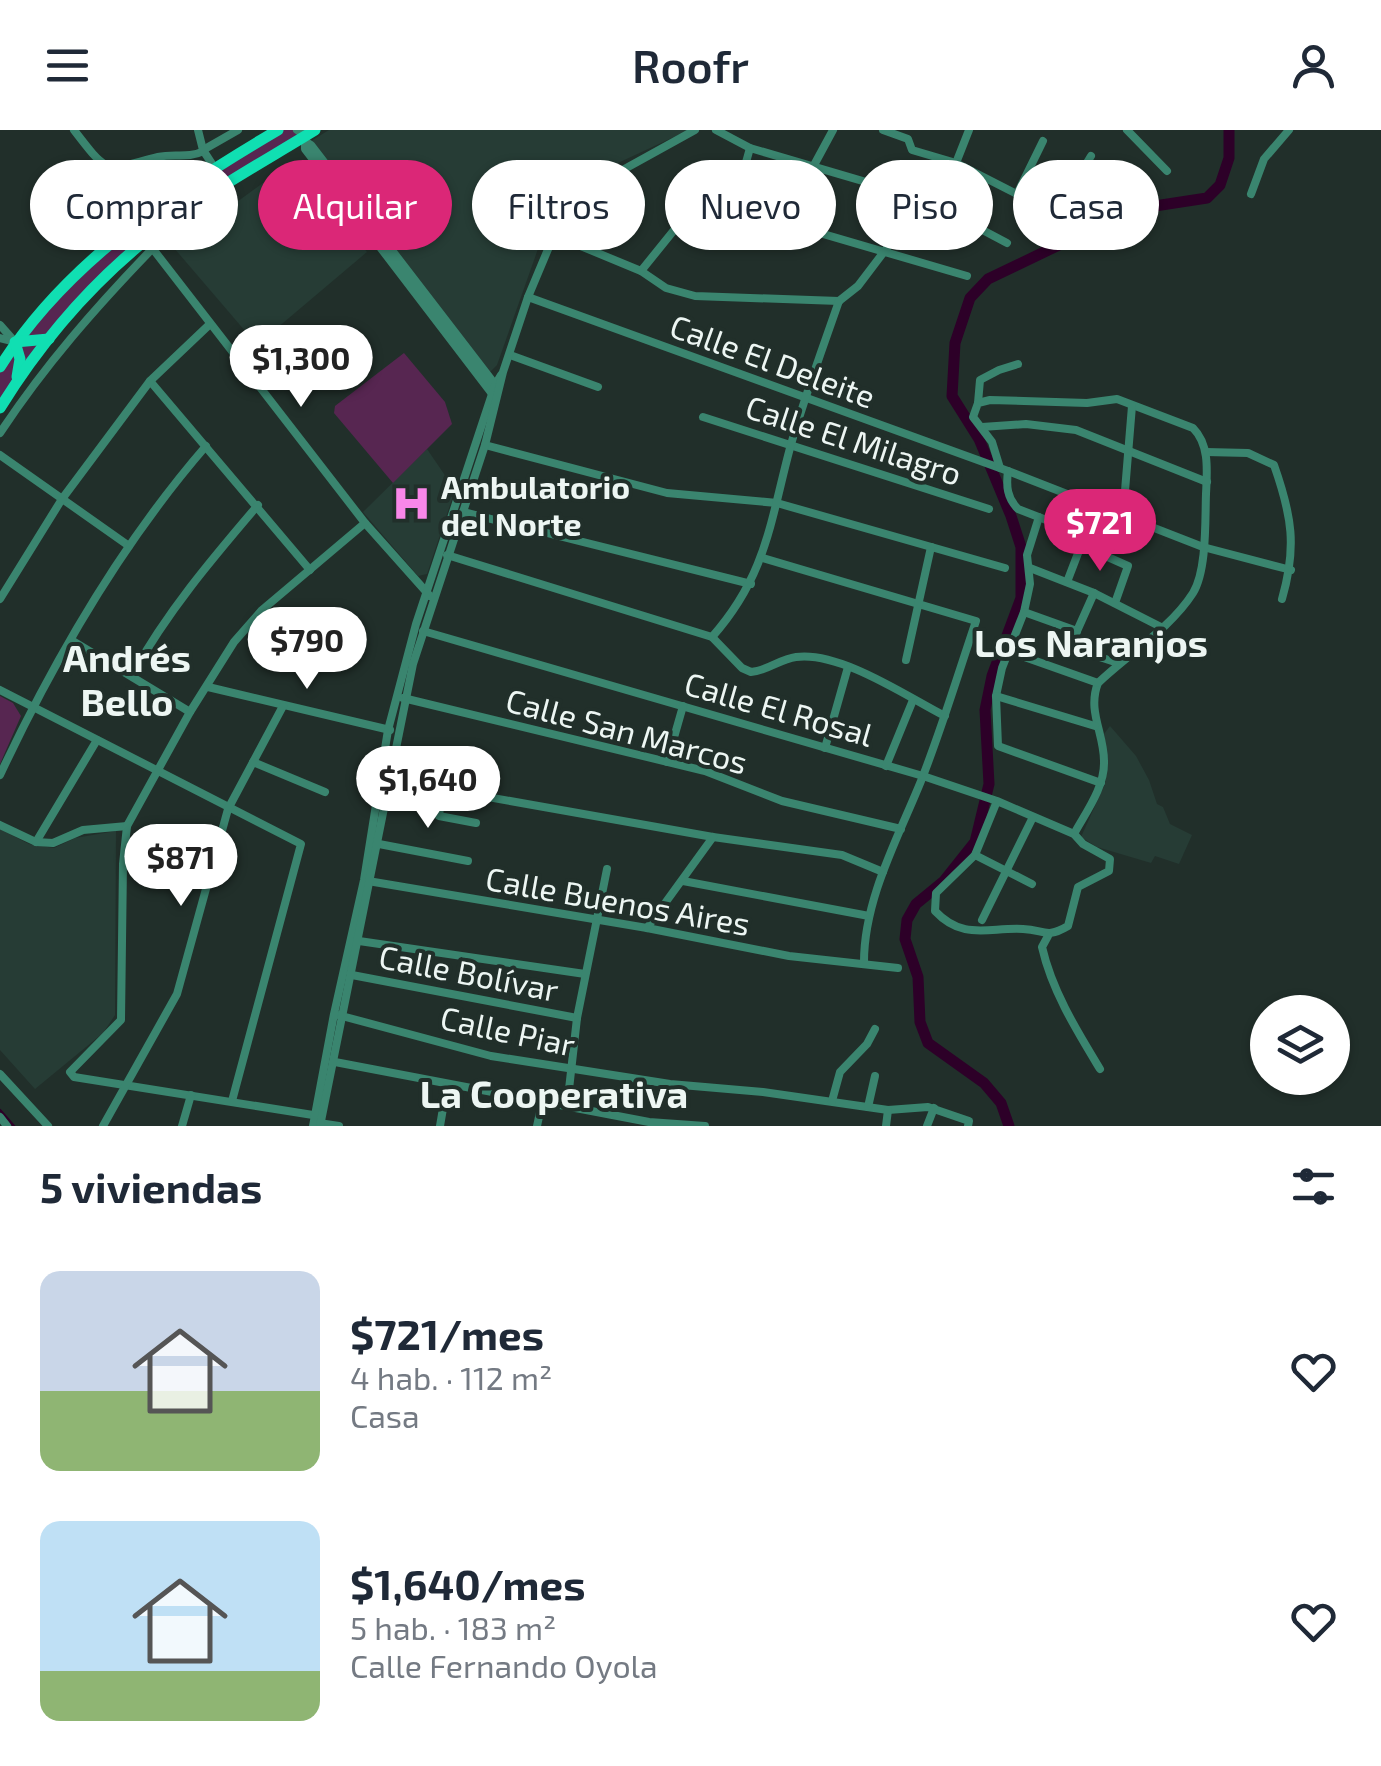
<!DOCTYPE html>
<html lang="es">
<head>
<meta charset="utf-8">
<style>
	body { margin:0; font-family:"Exo 2",sans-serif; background:#f2f2f3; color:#1f2937; height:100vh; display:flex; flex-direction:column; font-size:38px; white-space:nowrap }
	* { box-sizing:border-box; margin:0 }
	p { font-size:32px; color:#747a83 }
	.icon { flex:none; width:55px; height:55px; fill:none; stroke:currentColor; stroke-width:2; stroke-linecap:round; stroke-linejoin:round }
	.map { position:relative; height:996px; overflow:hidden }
	.drawer { display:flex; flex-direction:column; background:#fff; flex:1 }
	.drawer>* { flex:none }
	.hud { position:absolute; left:30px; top:30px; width:1322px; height:90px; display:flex; gap:20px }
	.tools { position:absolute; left:1250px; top:865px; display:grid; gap:20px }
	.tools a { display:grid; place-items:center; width:100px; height:100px; border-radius:50%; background:#fff; box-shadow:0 2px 8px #0004; font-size:50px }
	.price { position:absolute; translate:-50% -85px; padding:0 22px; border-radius:35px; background:#fff; color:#222; font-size:32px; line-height:65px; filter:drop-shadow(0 2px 5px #0008) }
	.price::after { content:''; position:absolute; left:50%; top:60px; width:30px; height:22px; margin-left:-15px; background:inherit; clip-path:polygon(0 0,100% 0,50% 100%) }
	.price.current { background:#db2777; color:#fff }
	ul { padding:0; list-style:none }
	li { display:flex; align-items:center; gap:30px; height:250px; padding:0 40px }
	li span { display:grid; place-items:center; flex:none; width:280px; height:200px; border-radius:20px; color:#555 }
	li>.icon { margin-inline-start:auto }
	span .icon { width:120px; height:120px; fill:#fffc; stroke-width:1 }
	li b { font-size:42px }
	h2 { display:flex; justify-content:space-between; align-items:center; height:120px; padding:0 40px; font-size:42px }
	.tag { padding:0 35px; border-radius:45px; background:#fff; box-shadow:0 2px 8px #0004; font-size:35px; line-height:90px }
	.tag.current { background:#db2777; color:#fff }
	header { display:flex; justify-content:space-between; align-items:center; height:130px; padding:0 40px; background:#fff; font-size:45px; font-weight:600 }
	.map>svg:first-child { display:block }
	.built { fill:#263c35 }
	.green { fill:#572651 }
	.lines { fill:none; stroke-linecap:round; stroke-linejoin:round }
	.stream { stroke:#2d0028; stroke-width:2.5 }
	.river { stroke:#2d0028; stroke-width:11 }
	.minor { stroke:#3a856f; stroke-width:8 }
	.primary { stroke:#10dfb2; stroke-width:11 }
	.labels { text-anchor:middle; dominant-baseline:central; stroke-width:8; stroke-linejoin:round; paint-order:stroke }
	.street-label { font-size:32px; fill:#edf6f3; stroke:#212f2a }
	.poi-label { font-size:32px; font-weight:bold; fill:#edf6f3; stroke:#212f2a; text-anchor:start }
	.quarter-label { font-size:38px; font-weight:bold; fill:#edf6f3; stroke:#212f2a }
</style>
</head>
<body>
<header><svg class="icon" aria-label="menu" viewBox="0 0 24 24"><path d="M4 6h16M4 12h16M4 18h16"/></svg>Roofr<svg class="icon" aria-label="person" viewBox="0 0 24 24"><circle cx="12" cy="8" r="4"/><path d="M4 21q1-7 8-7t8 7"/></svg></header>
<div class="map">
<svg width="1381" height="996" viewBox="0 0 1381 996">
	<rect width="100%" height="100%" fill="#212f2a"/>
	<g class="built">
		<polygon points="329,0 689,0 620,32 591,49 570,66 545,99 497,235 490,242 485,242 311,11"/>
		<polygon points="293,31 367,122 257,215 174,118"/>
		<polygon points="427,319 455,360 427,444 418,446 363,382"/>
		<polygon points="1110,596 1136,626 1149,650 1157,674 1163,677 1170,694 1192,705 1179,734 1155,726 1151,733 1097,717 1081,707 1105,654 1108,631 1104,604"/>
		<polygon points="0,699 29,714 54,718 75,708 116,701 115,885 103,903 35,959 0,920"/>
	</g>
	<g class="green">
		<polygon points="278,0 315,0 225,54 99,153 0,278 0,237 15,212 135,94"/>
		<polygon points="404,223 445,272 452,294 393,353 334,283 335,276"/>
		<polygon points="0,566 13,573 21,586 0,634"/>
	</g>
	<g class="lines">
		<polyline class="stream" points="0,980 14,996"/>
		<polyline class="river" points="1009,996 1001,973 984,953 928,913 920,892 918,847 905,809 907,790 916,774 944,751 975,712 989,654 985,580 992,546 1021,468 1021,417 1011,386 979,309 952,266 955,213 970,168 988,149 1061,114 1109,83 1207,68 1220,55 1229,28 1229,0"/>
		<g class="minor">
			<path d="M74 0C110 47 105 40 158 27 175 23 187 29 204 21"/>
			<polyline points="198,0 203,20 225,54"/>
			<polyline points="297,0 300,2"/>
			<polyline points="716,0 750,18 924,69 1007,113"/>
			<polyline points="883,0 908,9 912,20 956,33 1056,84 1091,26"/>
			<polyline points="1127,0 1167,41"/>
			<polyline points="203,20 238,0"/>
			<polyline points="149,30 165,54"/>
			<polyline points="813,37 833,0"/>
			<polyline points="610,47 626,68 641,70"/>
			<polyline points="1017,64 1043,11"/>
			<polyline points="1251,64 1264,29 1289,0"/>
			<polyline points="734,75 750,18"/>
			<polyline points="554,105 641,141 666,158 695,166 839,171"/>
			<polyline points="146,110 365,393 430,466"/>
			<polyline points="641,141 700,68 967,146"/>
			<polyline points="528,167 1008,341 1203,417 1291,440"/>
			<polyline points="0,195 15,212"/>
			<polyline points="0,208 15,212"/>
			<polyline points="510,225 598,257"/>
			<polyline points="150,251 310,440"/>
			<polyline points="493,265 305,19 305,11 311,15 497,257"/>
			<polyline points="978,273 980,250 999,240 1018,234"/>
			<polyline points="703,287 989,379"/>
			<polyline points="982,297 1026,294 1076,300 1207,352"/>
			<path d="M0 303C45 235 96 177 152 119"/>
			<polyline points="485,315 667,363 777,373 1005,438"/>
			<path d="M1206 322 1248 323 1274 335C1292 386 1297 417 1282 469"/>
			<polyline points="0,325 129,416"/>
			<path d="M1000 338 992 312 973 287 978 273 990 270 1087 273 1117 269 1193 298C1210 315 1207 342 1206 364 1205 391 1207 440 1193 463 1170 499 1128 524 1098 553 1087 581 1104 603 1104 631 1105 657 1086 682 1074 704"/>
			<path d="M1008 341C1006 356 1007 368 1018 379L1085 405 1067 452"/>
			<polyline points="463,382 751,454"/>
			<polyline points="1123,385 1132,276"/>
			<polyline points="1039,387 1027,425 1030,454 1024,482 1002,538 996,566 998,616 1101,653"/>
			<polyline points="1083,416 1128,436 1115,473"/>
			<path d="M447 425 712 507 742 538 751 542C767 541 780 529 796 527 840 521 906 566 945 586"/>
			<path d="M763 428 976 491C958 544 942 598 921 651 898 708 864 769 864 832"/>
			<polyline points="1030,438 1094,463 1161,497"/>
			<polyline points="0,469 62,369 150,251 210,194"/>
			<polyline points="1024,482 1077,501 1072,518 1118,533"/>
			<path d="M423 501 923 646 997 671 1074 704 1083 714 1110 729 1109 741 1078 757 1068 796C1046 809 1045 800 1023 799 989 797 963 811 935 781L936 763 975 725 997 671"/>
			<polyline points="1077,501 1094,463"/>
			<path d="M712 507C766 446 770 393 790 318 804 268 822 220 839 171L858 156 924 69 956 33 969 0"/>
			<polyline points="71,510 190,582"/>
			<polyline points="1010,522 1098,553"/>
			<polyline points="906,530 931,417"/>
			<path d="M132 545C167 482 211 430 258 375"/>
			<polyline points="208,557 390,600"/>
			<polyline points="0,560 301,714 232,971"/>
			<polyline points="996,566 1095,596"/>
			<polyline points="403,568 705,641 782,671 901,699"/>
			<polyline points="825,618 848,537"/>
			<polyline points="253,632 325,662"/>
			<polyline points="667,632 683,576"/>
			<polyline points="886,636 913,570"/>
			<path d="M0 645C55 528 121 414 206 316"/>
			<polyline points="392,650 713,707 842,725 883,742"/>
			<polyline points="442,659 439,686 476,693"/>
			<polyline points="0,695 36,712 53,713 83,700 127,696"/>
			<polyline points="36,712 97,610"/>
			<polyline points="379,714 468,731"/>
			<polyline points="975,725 1032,754"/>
			<polyline points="368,751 647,798 789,826 898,838"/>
			<polyline points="683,751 869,786"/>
			<polyline points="982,790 1033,687"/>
			<polyline points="647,798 713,707"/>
			<path d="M1048 806 1042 817C1052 861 1077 901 1100 939"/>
			<polyline points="359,811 585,844"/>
			<polyline points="352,845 577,888"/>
			<polyline points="338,885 491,926 670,954 763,962 888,980 928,977 969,991 968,996"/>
			<polyline points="335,932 649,992 705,996"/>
			<polyline points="0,944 48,996"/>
			<polyline points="832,971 840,942 867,914 875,899"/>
			<polyline points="567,977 577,888 607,739"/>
			<polyline points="868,977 875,946"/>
			<polyline points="313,985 74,947 70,942 121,890 123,734 127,696 190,582 234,512 262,480 365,393"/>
			<polyline points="0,987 7,996"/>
			<polyline points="319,993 339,996"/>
			<polyline points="103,996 177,864 228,679 283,576"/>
			<polyline points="182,996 191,965"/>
			<polyline points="313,996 334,884 364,750 388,600 416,494 495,255 501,245"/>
			<polyline points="320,996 413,534 485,315 503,242 528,167 554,105 580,68 610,47 695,0"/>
			<polyline points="440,996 447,955"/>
			<polyline points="537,996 542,973"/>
			<polyline points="886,996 888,980"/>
			<polyline points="927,996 934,978"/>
		</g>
		<g class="primary">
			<path d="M0 237C65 133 174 61 278 0"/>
			<polyline points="17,247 20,229 15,212 49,209"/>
			<path d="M0 278C39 215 89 156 147 109 199 67 258 35 315 0"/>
		</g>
	</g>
	<defs>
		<symbol id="hospital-bare" viewBox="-9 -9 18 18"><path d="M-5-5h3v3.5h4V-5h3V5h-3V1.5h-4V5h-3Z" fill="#f987e9" stroke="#212f2a" stroke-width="2.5" paint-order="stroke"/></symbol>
	</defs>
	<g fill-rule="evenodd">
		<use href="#hospital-bare" x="384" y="346" width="55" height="55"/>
	</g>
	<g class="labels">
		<g class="street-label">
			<text transform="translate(773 230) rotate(20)">Calle El Deleite</text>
			<text transform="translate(854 309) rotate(18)">Calle El Milagro</text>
			<text transform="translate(779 578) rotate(16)">Calle El Rosal</text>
			<text transform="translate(627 600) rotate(15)">Calle San Marcos</text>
			<text transform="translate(618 770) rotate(10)">Calle Buenos Aires</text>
			<text transform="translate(469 842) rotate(11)">Calle Bolívar</text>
			<text transform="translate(508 900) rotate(12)">Calle Piar</text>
		</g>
		<g class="poi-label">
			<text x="441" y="356">Ambulatorio<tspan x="441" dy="37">del Norte</tspan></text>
		</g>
		<g class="quarter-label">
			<text x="1091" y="512">Los Naranjos</text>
			<text x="127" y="527">Andrés<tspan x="127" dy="44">Bello</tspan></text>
			<text x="554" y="963">La Cooperativa</text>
		</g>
	</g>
</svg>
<div class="tools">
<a><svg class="icon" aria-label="layers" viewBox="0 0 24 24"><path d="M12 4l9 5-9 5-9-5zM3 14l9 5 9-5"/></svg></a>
</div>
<b class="price" style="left:301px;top:280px">$1,300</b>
<b class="price current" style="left:1100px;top:444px">$721</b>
<b class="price" style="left:307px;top:562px">$790</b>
<b class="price" style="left:428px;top:701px">$1,640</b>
<b class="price" style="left:181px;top:779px">$871</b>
<div class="hud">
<a class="tag">Comprar</a>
<a class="tag current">Alquilar</a>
<a class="tag">Filtros</a>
<a class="tag">Nuevo</a>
<a class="tag">Piso</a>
<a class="tag">Casa</a>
</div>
</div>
<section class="drawer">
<h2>5 viviendas<svg class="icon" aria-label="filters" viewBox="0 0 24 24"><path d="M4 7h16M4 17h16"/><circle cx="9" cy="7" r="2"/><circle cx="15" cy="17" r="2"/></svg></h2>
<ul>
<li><span style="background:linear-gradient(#c9d6e8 60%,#8fb573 0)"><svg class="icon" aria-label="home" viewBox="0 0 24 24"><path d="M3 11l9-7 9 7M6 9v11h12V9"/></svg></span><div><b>$721/mes</b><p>4 hab. · 112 m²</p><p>Casa</p></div><svg class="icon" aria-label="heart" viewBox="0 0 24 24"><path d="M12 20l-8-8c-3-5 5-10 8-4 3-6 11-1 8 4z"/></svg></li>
<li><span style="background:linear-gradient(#bfe0f5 75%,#8fb573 0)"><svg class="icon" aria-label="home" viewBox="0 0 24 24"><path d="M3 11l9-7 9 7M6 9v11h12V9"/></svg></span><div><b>$1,640/mes</b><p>5 hab. · 183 m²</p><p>Calle Fernando Oyola</p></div><svg class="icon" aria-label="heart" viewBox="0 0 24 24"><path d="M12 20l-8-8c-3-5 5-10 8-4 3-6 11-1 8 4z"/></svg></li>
</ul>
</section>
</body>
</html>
